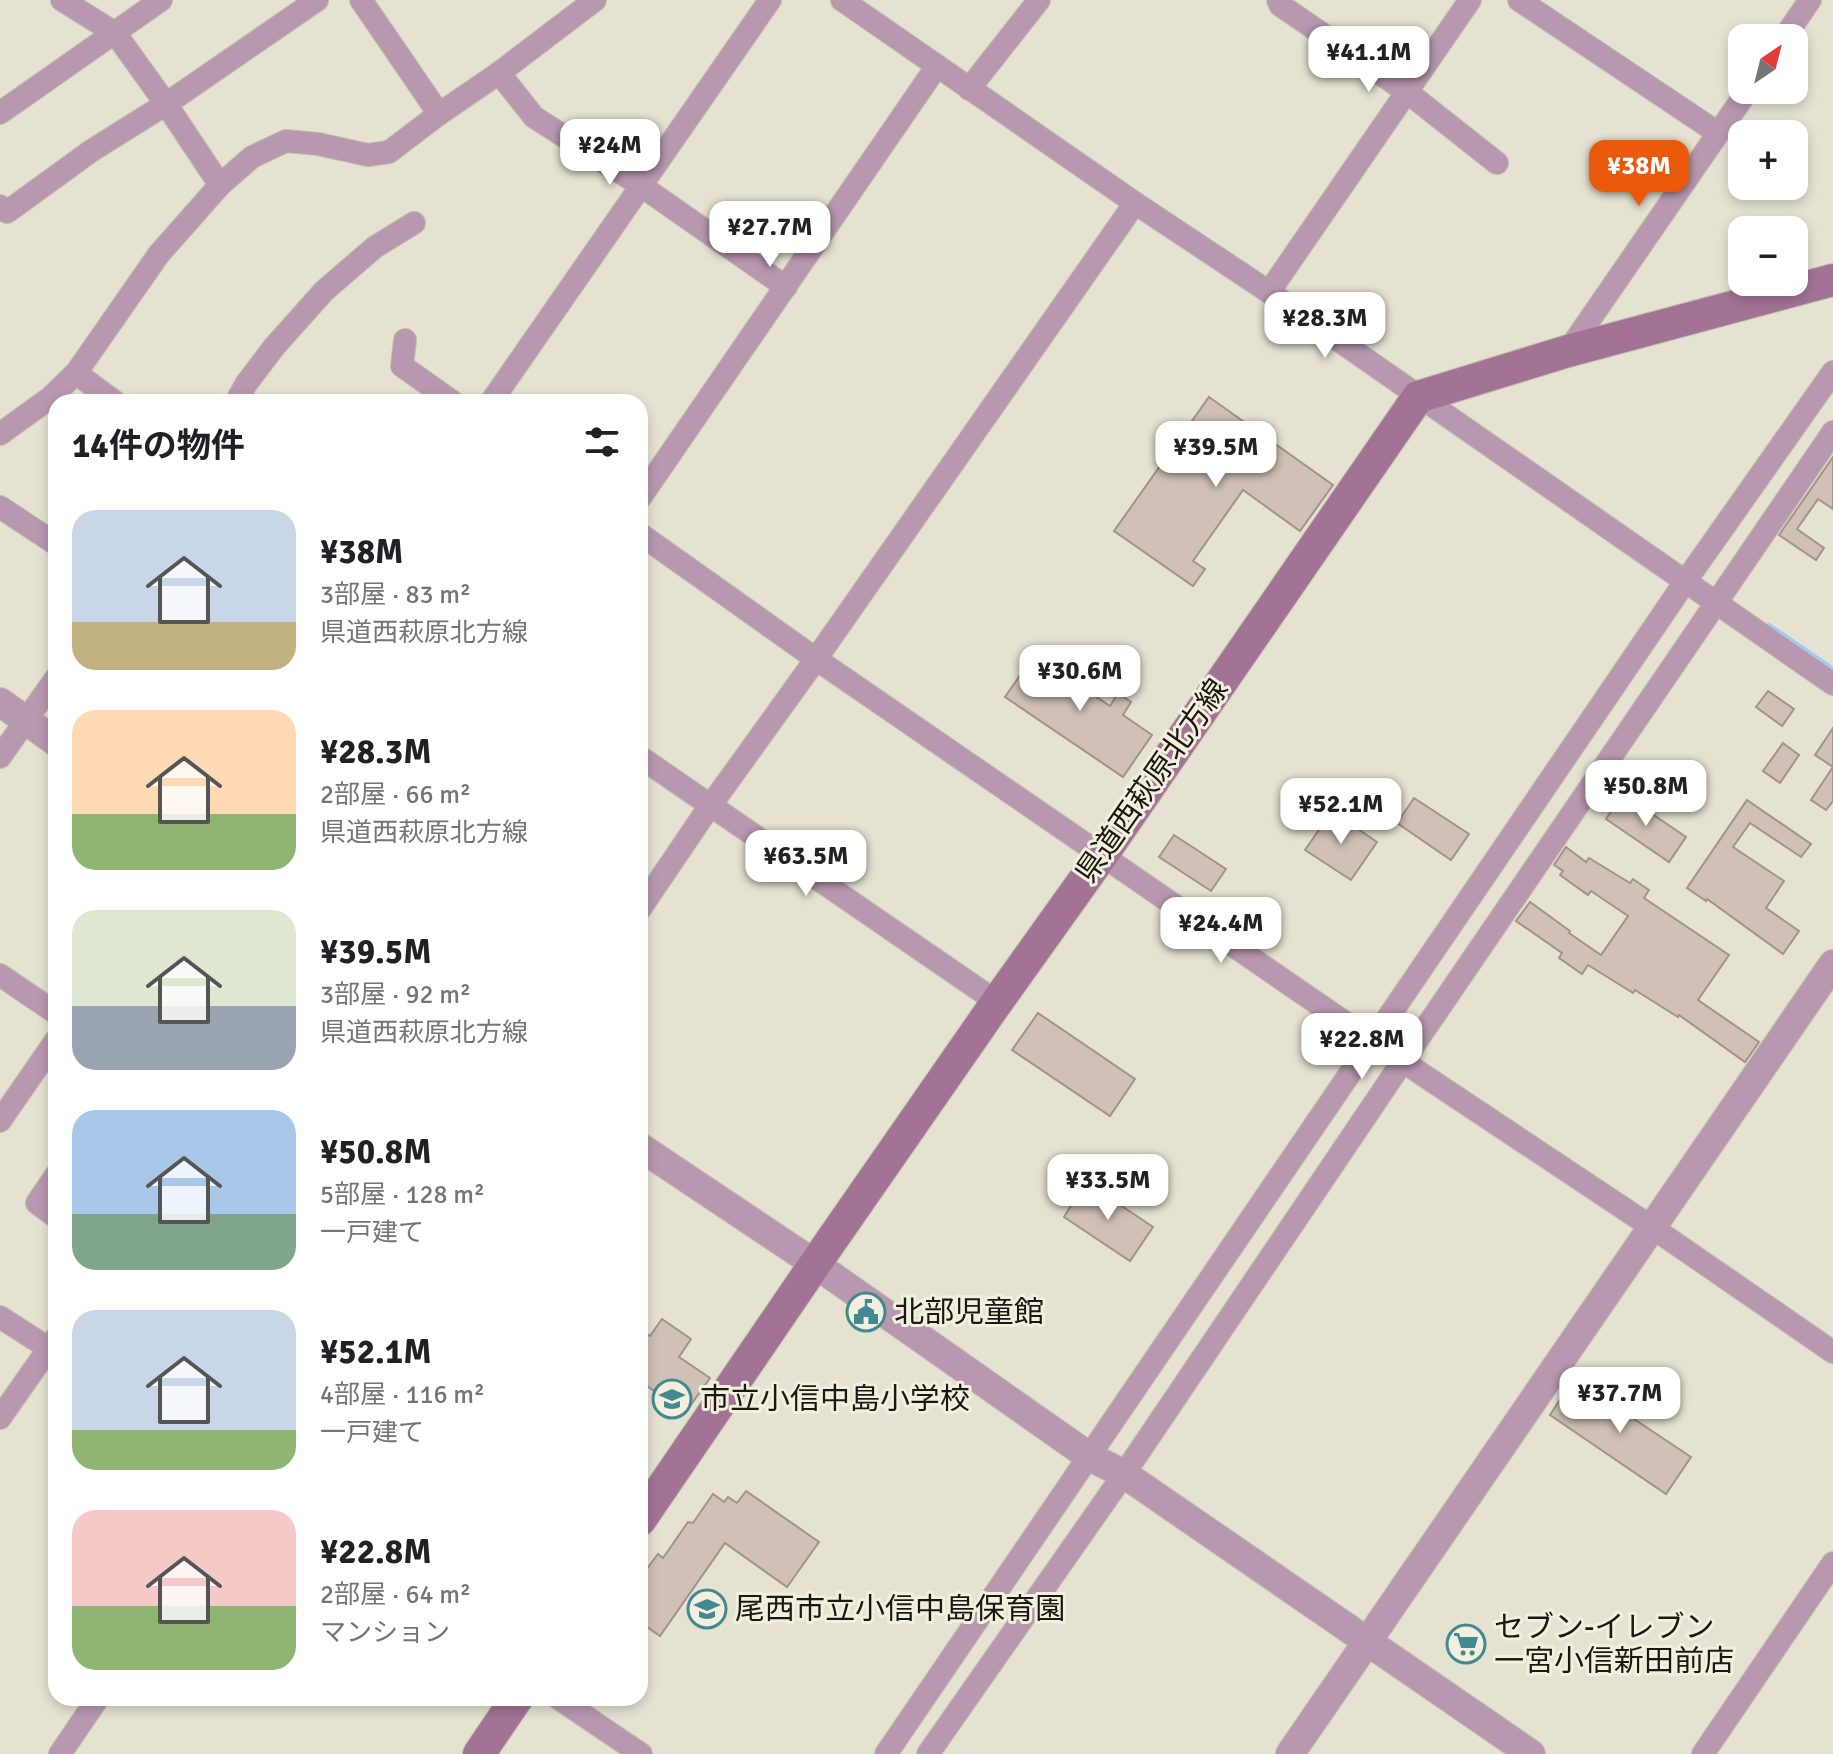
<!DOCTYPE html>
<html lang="ja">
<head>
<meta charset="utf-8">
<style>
	body { margin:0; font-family:Signika,"Noto Sans JP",sans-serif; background:#f2f2f2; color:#202124; height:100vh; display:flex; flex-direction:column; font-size:30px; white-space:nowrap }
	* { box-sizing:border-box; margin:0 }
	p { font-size:26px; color:#757577 }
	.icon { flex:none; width:44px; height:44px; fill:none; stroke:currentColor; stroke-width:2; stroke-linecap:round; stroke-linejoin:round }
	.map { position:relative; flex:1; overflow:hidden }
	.panel { position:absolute; left:48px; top:394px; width:600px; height:1312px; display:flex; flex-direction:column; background:#fff; border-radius:24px; box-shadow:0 4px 12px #0003 }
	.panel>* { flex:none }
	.needle { width:52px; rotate:35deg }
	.tools { position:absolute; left:1728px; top:24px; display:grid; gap:16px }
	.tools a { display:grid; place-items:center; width:80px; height:80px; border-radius:16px; background:#fff; box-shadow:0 4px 12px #0003; font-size:40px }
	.price { position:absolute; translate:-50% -68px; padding:0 18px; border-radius:16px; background:#fff; color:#222; font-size:26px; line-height:52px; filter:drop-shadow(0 2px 4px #0008) }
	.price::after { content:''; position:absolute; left:50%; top:48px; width:24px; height:18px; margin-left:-12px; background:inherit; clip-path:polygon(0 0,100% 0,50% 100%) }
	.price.selected { background:#ea580c; color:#fff }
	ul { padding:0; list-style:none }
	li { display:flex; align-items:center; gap:24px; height:200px; padding:0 24px }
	li span { display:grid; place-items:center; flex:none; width:224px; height:160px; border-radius:24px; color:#555 }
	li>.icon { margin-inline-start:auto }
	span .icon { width:96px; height:96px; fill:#fffc; stroke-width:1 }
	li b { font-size:34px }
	h2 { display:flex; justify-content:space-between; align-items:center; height:96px; padding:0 24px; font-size:34px }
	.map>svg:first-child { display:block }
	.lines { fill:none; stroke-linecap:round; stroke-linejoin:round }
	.stream { stroke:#97ceff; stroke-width:6 }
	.building { fill:#d0c0b7; stroke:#a2938a; stroke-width:2 }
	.minor-casing { stroke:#c1beaf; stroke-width:24 }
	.tertiary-casing { stroke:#c1beaf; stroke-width:30 }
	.secondary-casing { stroke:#c1beaf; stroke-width:34 }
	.minor { stroke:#b898af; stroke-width:22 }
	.tertiary { stroke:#b898af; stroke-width:28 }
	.secondary { stroke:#a37396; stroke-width:32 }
	.labels { text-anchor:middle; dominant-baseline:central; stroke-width:6; stroke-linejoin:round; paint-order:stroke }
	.street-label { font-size:30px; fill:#191812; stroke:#f3efdf }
	.poi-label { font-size:30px; fill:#191812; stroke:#f3efdf; text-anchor:start }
</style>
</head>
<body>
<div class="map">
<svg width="1833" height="1754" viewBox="0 0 1833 1754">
	<rect width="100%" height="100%" fill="#e6e2d2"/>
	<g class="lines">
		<polyline class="stream" points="1769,626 1833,670"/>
	</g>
	<g class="building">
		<polygon points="1209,397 1333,485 1300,531 1243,490 1193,561 1205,569 1193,586 1114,531"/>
		<polygon points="1833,457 1833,509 1818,499 1797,529 1824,548 1816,560 1779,535"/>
		<polygon points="1034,655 1063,675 1074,658 1090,669 1079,685 1110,706 1118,693 1131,702 1123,715 1152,735 1123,777 1005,697"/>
		<polygon points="1768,691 1794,709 1782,726 1756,707"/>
		<polygon points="1833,728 1833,801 1826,810 1811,800 1833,767 1815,755"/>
		<polygon points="1783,743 1799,755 1780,783 1763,771"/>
		<polygon points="1623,794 1686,837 1669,862 1606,819"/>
		<polygon points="1414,798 1469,834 1451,860 1397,823"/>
		<polygon points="1747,800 1811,844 1801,857 1750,823 1733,847 1784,881 1766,908 1799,931 1783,954 1707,899 1706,901 1687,888"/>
		<polygon points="1332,811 1377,842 1351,880 1305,850"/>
		<polygon points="1174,835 1226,869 1211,891 1159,857"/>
		<polygon points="1566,847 1586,862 1589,858 1630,883 1633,879 1649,890 1644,898 1729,955 1698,1000 1759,1042 1745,1062 1679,1015 1678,1017 1635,990 1633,993 1588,965 1582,974 1559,958 1562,953 1516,921 1530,902 1570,931 1569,933 1601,955 1628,916 1591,891 1588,895 1560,875 1563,871 1554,865"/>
		<polygon points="1038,1013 1135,1079 1110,1116 1012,1050"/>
		<polygon points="1086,1182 1153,1227 1130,1261 1064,1217"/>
		<polygon points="662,1319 691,1339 679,1357 710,1378 685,1413 640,1381 640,1329 650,1336"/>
		<polygon points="1573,1380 1596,1396 1607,1380 1620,1389 1610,1403 1691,1457 1666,1494 1550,1415"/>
		<polygon points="746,1491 819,1542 787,1587 725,1543 660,1636 640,1622 640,1578 658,1554 663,1558 688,1522 693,1523 713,1494 724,1502 728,1497 737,1503"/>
	</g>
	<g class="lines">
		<defs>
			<g id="minor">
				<polyline points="62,0 115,33 166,104 220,185"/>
				<polyline points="361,0 439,114"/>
				<polyline points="842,0 1135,203 1269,292 1833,684"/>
				<polyline points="1278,0 1280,5 1407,92 1497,163"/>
				<polyline points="1519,0 1718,133"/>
				<polyline points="1784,38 1810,0"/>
				<polyline points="499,73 534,117 640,185 786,287"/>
				<polyline points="969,89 1039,0"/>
				<polyline points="0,113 161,0"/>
				<polyline points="0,206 7,212 91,151 166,104 317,0"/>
				<polyline points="1269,292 1470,0"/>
				<polyline points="405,340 402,366 453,402"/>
				<polyline points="1568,351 1748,90"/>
				<polyline points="76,373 115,402"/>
				<polyline points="236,402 246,384 274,347 324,291 375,247 414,223"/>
				<polyline points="491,402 770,0"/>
				<polyline points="0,434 50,398 76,373 159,254 220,185 252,157 286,141 318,144 368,155 389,152 439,114 499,73 595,0"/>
				<polyline points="640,498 937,66"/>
				<polyline points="0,507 56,544"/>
				<polyline points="640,534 816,659 1372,1041 1653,1228 1833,1352"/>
				<polyline points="0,757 56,678"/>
				<polyline points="640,757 997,1002"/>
				<polyline points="640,909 703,816 816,659 1135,203"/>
				<polyline points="0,975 56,1013"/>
				<polyline points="0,1121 56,1040"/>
				<polyline points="56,1175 37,1203 56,1217"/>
				<polyline points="0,1317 56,1353"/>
				<polyline points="0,1418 56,1338"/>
				<polyline points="558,1698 641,1754"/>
				<polyline points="60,1754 98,1698"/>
				<polyline points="886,1754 1685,582 1833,372"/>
				<polyline points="928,1754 1124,1474 1403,1061 1833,432"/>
				<polyline points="1703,1754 1833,1563"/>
			</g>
			<g id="tertiary">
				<polyline points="0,702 56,742"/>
				<polyline points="640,1147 815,1264 1090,1457 1124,1474 1531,1754"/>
				<polyline points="1290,1754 1833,964"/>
			</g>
			<g id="secondary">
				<polyline points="640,1520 815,1264 997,1002 1102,855 1418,397 1568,351 1833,280"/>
				<polyline points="479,1754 517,1698"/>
			</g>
		</defs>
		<use href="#minor" class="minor-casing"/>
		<use href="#tertiary" class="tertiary-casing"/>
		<use href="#secondary" class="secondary-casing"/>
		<use href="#minor" class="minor"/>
		<use href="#tertiary" class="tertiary"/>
		<use href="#secondary" class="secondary"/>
	</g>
	<defs>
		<symbol id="civic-ring" viewBox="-11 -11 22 22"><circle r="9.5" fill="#f3efdf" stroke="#428992" stroke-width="1.5"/><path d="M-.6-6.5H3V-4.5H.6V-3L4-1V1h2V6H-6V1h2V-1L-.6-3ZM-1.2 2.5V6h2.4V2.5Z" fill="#428992"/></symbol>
		<symbol id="school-ring" viewBox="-11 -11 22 22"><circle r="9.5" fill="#f3efdf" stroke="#428992" stroke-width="1.5"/><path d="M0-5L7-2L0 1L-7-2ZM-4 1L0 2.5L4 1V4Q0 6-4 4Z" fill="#428992"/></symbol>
		<symbol id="supermarket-ring" viewBox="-11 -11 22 22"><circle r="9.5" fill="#f3efdf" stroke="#428992" stroke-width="1.5"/><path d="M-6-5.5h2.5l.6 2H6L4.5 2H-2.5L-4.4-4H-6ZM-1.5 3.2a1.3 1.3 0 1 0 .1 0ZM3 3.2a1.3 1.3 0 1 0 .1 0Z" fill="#428992"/></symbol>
	</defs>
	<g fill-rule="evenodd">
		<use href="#civic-ring" x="844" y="1290" width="44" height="44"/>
		<use href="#school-ring" x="650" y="1377" width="44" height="44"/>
		<use href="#school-ring" x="685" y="1587" width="44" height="44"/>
		<use href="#supermarket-ring" x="1444" y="1622" width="44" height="44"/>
	</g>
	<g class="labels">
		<g class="street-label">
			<text transform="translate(1152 781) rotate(-55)">県道西萩原北方線</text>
		</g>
		<g class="poi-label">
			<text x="894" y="1312">北部児童館</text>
			<text x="700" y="1399">市立小信中島小学校</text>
			<text x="735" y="1609">尾西市立小信中島保育園</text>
			<text x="1494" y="1627">セブン-イレブン<tspan x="1494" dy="34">一宮小信新田前店</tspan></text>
		</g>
	</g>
</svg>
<div class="tools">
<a><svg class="needle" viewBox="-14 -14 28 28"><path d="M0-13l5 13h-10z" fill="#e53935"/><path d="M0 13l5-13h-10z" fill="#757577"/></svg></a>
<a>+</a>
<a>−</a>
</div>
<b class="price" style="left:1369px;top:94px">¥41.1M</b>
<b class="price" style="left:610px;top:187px">¥24M</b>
<b class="price selected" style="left:1639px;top:208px">¥38M</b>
<b class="price" style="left:770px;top:269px">¥27.7M</b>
<b class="price" style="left:1325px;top:360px">¥28.3M</b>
<b class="price" style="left:1216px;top:489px">¥39.5M</b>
<b class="price" style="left:1080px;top:713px">¥30.6M</b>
<b class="price" style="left:1646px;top:828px">¥50.8M</b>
<b class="price" style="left:1341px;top:846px">¥52.1M</b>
<b class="price" style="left:806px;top:898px">¥63.5M</b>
<b class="price" style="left:1221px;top:965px">¥24.4M</b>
<b class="price" style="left:1362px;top:1081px">¥22.8M</b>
<b class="price" style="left:1108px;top:1222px">¥33.5M</b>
<b class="price" style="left:1620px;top:1435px">¥37.7M</b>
<section class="panel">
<h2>14件の物件<svg class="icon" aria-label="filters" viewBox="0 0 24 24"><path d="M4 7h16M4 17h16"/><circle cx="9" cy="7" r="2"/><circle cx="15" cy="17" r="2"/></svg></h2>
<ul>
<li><span style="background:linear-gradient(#c9d6e8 70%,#c2b280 0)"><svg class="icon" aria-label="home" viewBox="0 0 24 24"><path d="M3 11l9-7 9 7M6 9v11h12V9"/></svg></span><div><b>¥38M</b><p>3部屋 · 83 m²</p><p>県道西萩原北方線</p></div></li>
<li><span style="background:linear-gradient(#ffd9b3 65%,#8fb573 0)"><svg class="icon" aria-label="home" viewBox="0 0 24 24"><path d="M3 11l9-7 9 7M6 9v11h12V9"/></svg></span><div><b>¥28.3M</b><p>2部屋 · 66 m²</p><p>県道西萩原北方線</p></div></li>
<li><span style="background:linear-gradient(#dfe7d0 60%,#9aa5b1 0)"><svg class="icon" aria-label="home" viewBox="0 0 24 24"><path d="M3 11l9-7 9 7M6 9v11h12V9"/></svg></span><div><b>¥39.5M</b><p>3部屋 · 92 m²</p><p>県道西萩原北方線</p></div></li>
<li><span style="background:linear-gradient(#a9c7e8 65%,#7fa58c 0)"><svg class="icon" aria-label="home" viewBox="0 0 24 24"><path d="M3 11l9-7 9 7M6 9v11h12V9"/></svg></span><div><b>¥50.8M</b><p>5部屋 · 128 m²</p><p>一戸建て</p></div></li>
<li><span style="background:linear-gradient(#c9d6e8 75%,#8fb573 0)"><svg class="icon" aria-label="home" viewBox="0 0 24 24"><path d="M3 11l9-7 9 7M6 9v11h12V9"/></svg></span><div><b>¥52.1M</b><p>4部屋 · 116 m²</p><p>一戸建て</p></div></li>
<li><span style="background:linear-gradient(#f6c9c9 60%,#8fb573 0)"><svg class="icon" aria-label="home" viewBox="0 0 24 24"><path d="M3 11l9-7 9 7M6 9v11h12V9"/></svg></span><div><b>¥22.8M</b><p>2部屋 · 64 m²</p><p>マンション</p></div></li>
</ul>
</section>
</div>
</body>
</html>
